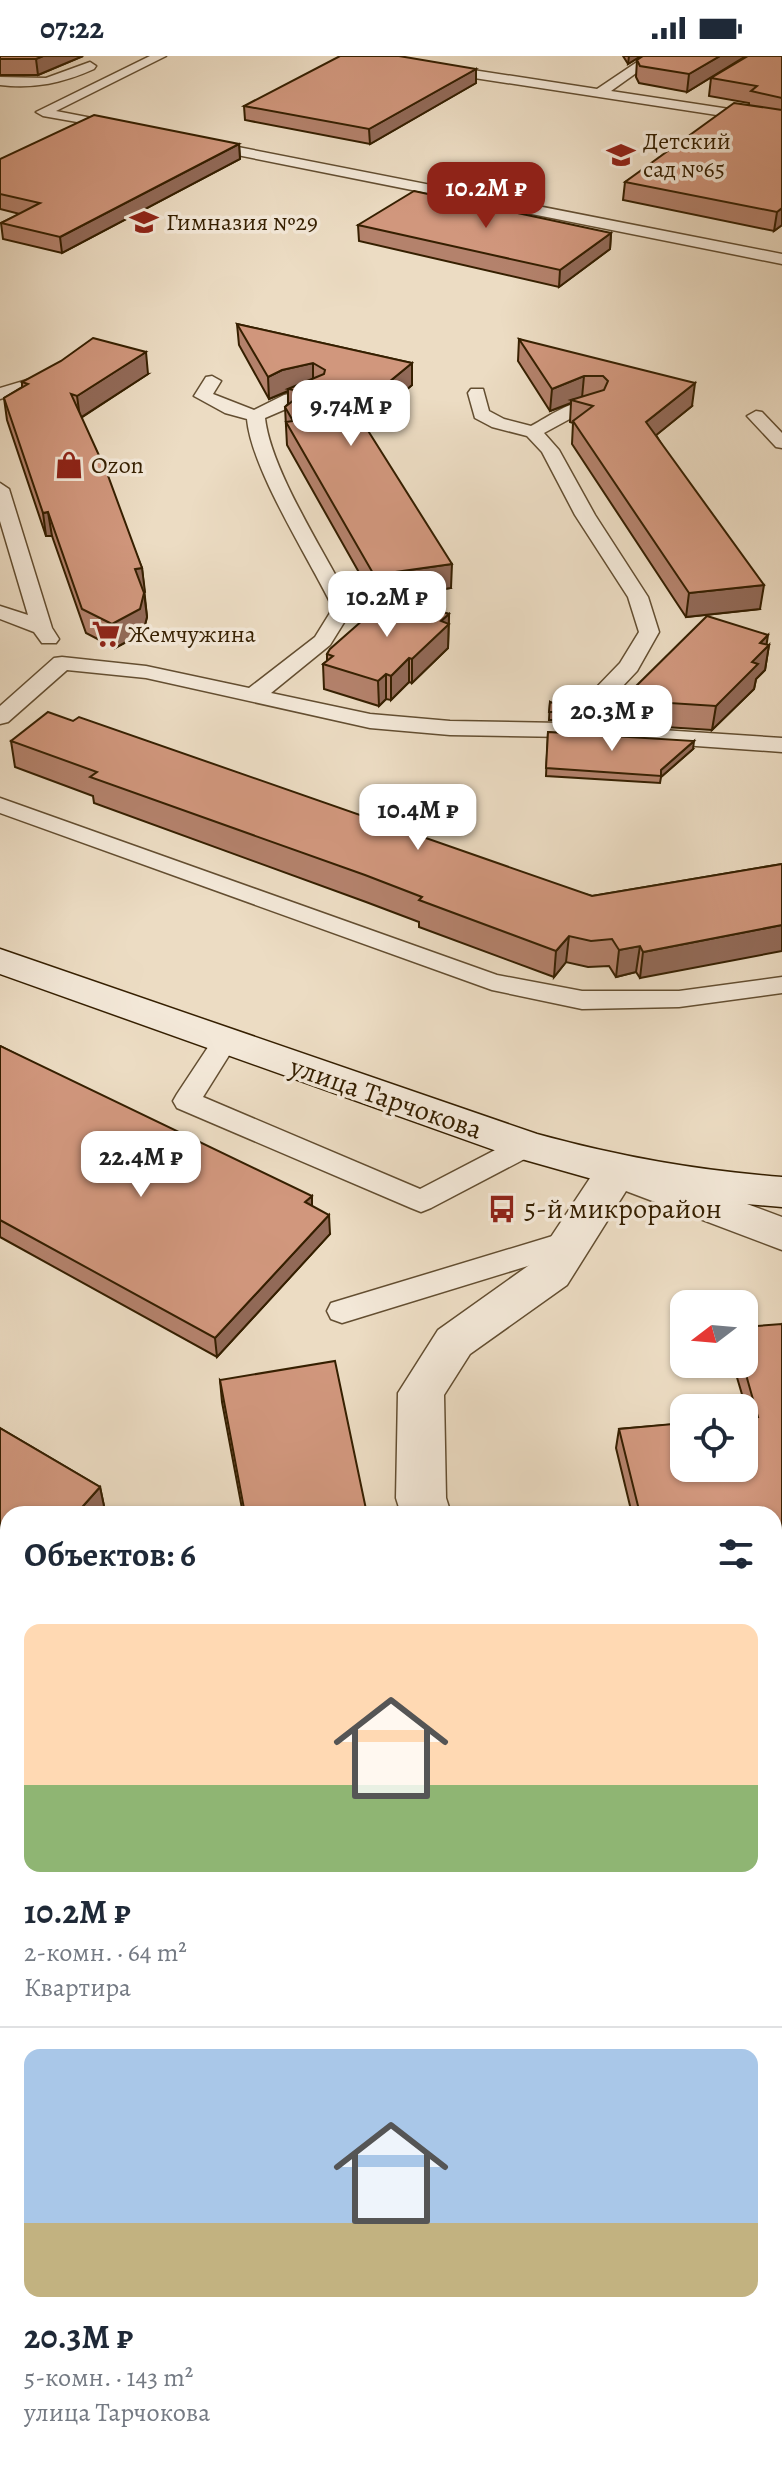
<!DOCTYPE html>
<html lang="ru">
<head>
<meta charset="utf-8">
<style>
	body { margin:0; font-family:Alegreya,serif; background:#f6f6f7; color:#1f2937; height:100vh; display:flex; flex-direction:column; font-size:30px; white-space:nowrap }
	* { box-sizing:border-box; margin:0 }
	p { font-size:26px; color:#747a83 }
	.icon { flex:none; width:44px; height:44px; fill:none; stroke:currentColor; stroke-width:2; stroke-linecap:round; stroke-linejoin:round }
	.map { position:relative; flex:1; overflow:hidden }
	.panel { position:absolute; left:0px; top:1450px; width:782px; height:962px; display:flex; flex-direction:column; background:#fff; border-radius:24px 24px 0 0; box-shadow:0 2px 6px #0004 }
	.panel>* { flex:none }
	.needle { width:52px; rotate:254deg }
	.controls { position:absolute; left:670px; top:1234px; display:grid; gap:16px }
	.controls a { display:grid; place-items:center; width:88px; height:88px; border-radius:16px; background:#fff; box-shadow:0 2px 6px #0004; font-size:40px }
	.price { position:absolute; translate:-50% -68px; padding:0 18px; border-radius:16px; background:#fff; color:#222; font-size:26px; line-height:52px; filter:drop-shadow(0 2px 4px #0008) }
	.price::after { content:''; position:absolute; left:50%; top:48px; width:24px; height:18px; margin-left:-12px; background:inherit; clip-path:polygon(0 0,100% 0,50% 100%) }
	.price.current { background:#8f2418; color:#fff }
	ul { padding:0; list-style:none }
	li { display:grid; align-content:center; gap:16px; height:424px; padding:0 24px }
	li+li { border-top:2px solid #e0e1e3 }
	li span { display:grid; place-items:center; height:248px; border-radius:16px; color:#555 }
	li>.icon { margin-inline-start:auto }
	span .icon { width:144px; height:144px; fill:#fffc; stroke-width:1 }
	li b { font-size:34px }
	h2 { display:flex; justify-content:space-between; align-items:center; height:96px; padding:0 24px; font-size:34px }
	.status { display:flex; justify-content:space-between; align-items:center; height:56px; padding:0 40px; background:#fff; direction:ltr }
	.status svg { height:22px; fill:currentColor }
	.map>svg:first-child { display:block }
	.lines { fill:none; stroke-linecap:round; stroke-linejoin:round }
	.stream { fill:#737b71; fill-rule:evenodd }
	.service-casing { stroke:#634e31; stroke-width:3 }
	.minor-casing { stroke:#634e31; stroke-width:3 }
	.secondary-casing { stroke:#351f00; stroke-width:3 }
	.service { fill:#f3e8d8; fill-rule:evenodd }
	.minor { fill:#f3e8d8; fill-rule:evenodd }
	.secondary { fill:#f3e8d8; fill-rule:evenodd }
	.wall { fill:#b4826c; stroke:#351f00; stroke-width:2 }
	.shaded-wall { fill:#926a58; stroke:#351f00; stroke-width:2 }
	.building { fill:#d1977d; stroke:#351f00; stroke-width:2 }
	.labels { text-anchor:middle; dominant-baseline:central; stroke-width:7; stroke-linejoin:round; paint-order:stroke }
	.far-poi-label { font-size:24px; fill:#351f00; stroke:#f3e8d8; text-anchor:start }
	.street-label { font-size:28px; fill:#351f00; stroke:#f3e8d8 }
	.poi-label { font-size:28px; fill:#351f00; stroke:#f3e8d8; text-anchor:start }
</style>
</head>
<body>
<div class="status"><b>07:22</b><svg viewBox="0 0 49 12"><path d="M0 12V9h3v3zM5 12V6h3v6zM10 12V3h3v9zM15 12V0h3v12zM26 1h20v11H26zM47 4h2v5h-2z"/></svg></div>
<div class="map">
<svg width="782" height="2411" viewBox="0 0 782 2411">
	<rect width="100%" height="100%" fill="#ecdcc3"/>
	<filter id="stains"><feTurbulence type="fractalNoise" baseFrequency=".0025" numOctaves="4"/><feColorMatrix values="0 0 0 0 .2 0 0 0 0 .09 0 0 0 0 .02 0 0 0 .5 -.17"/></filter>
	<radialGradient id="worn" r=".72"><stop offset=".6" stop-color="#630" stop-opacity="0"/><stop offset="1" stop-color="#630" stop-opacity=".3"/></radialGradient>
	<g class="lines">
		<polygon class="stream" points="8,2293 8,2324 0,2327 0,2296"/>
		<defs>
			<g id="service">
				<polygon points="150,0 166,0 56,55 128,69 128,75 43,60 36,56"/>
				<polygon points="351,0 382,0 597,33 646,0 660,0 611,35 782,61 782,69 357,4"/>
				<path d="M90 6 96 10 94 13C63 27 35 33 0 29V21L46 22Z"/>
				<polygon points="202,84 782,198 782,208 197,91 197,85"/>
				<polygon points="57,315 66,320 63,324 0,343 0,332"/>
				<path d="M212 320 221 325 213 338 254 354 284 339 314 332 323 337 265 362C271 416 328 501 353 552L330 589 271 637 370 658 450 665 562 667 620 607 639 576 628 541 575 459 542 396 527 380 492 371 475 362 468 337 471 333H483L489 355 504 363 531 370C551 359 577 340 601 345L604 349 601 353 577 359 544 377 559 394 595 459 648 541 659 576 637 615 586 669 782 682V696L568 681 450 679 370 672 146 622 67 614 8 666 0 668V650L54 602 62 601 146 610 249 632 315 581 333 552C309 502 252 415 247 363L225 357 194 340 206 321Z"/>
				<polygon points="756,355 762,356 782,377 782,392 776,391 747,360"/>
				<polygon points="0,427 9,433 52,572 59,583 56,587 42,587 34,576 0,563 0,550 28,559 0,465"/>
				<polygon points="0,742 497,919 582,935 679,935 782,921 782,937 679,951 582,953 492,934 0,757"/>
				<polygon points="225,976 234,979 238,985 203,1041 420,1133 516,1083 526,1080 536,1083 540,1090 536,1097 431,1152 421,1156 411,1152 177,1052 173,1045 177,1038 216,979"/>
				<polygon points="569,1175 580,1178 584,1186 580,1194 342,1267 331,1263 327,1255 331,1247"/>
			</g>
			<g id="minor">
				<polygon points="617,1100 782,1161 782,1194 626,1135 567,1229 470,1298 444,1339 446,1442 451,1458 401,1458 396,1442 398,1337 438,1274 535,1205 602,1104"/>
				<polygon points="774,1923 782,1926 782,1994 774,1991"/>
			</g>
			<path id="secondary" d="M0 893 537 1078C621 1101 695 1114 782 1121V1151L699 1144 617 1130 511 1100 0 918Z"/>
		</defs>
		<use href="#service" class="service-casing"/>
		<use href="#minor" class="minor-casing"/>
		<use href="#secondary" class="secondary-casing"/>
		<use href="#service" class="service"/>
		<use href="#minor" class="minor"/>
		<use href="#secondary" class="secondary"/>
	</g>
	<g class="wall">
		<polygon points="0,0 83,0 38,19 0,19"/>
		<polygon points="623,0 641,0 628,8"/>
		<polygon points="746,0 687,36 639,27 636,21 637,4"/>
		<polygon points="782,0 782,169 774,175 623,144 625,126 749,49 749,47 709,40 711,22"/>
		<polygon points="476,13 476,27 370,88 245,64 244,50"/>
		<polygon points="239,88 240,103 62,197 3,183 1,167 20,158 0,153 0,103"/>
		<polygon points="358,169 611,177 610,193 559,231 359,185"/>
		<polygon points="237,268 412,307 412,329 364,369 451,532 390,541 449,558 448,592 412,627 409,626 391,644 386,643 379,650 324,633 323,608 327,605 327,598 389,541 374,543 287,389 285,351 288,348 288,335 269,343 239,289"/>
		<polygon points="519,283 692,350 656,379 760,553 686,561 572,388 573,367 570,366 571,347 550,355 518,305"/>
		<polygon points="148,318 81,362 142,512 147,561 143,577 115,592 86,577 52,480 46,480 7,364 4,342 22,331 22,326"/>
		<polygon points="767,589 769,589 765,614 756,623 754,633 712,674 619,668 622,644"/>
		<polygon points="550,646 565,659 561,664 549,664"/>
		<polygon points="548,676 693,693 661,721 660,727 546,720"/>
		<polygon points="11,685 592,840 782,808 640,922 636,916 616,921 609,910 588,911 566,906 554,921 419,871 419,866 366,846 94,747 93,740 15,711"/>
		<polygon points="0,990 312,1150 330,1178 217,1301 0,1181"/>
		<polygon points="782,1268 782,1499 774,1499 774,1458 632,1458 616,1392 619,1373 749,1362 733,1308 744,1308"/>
		<polygon points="220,1324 367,1458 243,1458 222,1346"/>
		<polygon points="0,1372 100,1431 104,1450 97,1458 8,1458 8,1534 0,1529"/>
		<polygon points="782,1704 782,1811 774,1798 774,1708"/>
	</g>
	<g class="shaded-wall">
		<polygon points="43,0 83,0 38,19 36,3"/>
		<polygon points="629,0 641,0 628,8"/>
		<polygon points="720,0 746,0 687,36 689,18"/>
		<polygon points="476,13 476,27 370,88 369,73"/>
		<polygon points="239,88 240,103 62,197 60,181"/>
		<polygon points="782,152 782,169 774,175 777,156"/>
		<polygon points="611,177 610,193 559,231 560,214"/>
		<polygon points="146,296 148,318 80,362 77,340"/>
		<polygon points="313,307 313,329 288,333 288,335 269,343 268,321 282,314"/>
		<polygon points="412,307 412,329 355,377 355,354"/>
		<polygon points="584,320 582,342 571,344 571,347 550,355 552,333"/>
		<polygon points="695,327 692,350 644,389 646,366"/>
		<polygon points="48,456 52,480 46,480 43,457"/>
		<polygon points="452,508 451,532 374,543 374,519"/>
		<polygon points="142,512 145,536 137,537 135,513"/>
		<polygon points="764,529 760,553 686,561 689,537"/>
		<polygon points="144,537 147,561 143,577 115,592 112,568"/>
		<polygon points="449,558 448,592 412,627 412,603 441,565"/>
		<polygon points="768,579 766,592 769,589 765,614 756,623 754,633 712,674 716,650 752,606 760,587"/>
		<polygon points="409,602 409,626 391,644 391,620"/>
		<polygon points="386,618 386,643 379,650 378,625"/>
		<polygon points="566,651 565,659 561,664 561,656"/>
		<polygon points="694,685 693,693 661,721 661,714"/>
		<polygon points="782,869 782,895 640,922 643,896"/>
		<polygon points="569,880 566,906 554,921 556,895"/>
		<polygon points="640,890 636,916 616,921 619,894"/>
		<polygon points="312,1140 312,1159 305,1146"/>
		<polygon points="329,1159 330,1178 217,1301 215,1282"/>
		<polygon points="100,1431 104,1450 97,1458 76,1458"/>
		<polygon points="8,2041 8,2066 0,2077 0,2052"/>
	</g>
	<g class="building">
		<polygon points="0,0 43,0 36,3 0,3"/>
		<polygon points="340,0 399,0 476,13 369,73 244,50"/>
		<polygon points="643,0 720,0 689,18 640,10 637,4"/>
		<polygon points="748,0 782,0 782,42 751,35 757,30 711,22"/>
		<polygon points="734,47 782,54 782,152 777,156 625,126"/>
		<polygon points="94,59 239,88 60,181 1,167 40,147 0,138 0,103"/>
		<polygon points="414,135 611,177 560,214 358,169"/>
		<polygon points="237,268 412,307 355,354 452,508 374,519 286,366 293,365 285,351 304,336 288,333 324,318 325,314 313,307 282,314 268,321"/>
		<polygon points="93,282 146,296 77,340 71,338 107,417 142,512 135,513 144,537 140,553 112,568 82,553 48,456 43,457 4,342 28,328 22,326 61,305"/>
		<polygon points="519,283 695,327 646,366 764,529 689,537 573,365 593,350 571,344 604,334 608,325 603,320 584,320 552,333"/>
		<polygon points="389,541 449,558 441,565 449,568 412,603 409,602 391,620 386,618 378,625 323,608 333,600 327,598 330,593"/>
		<polygon points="707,560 768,579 760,587 769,589 752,606 758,608 716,650 622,644"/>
		<polygon points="550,646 566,651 561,656 549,656"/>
		<polygon points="48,656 73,665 79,661 592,840 782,808 782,869 643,896 640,890 619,894 612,883 591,885 569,880 556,895 419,844 422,841 365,819 90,721 97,716 11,685"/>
		<polygon points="548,676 694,685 661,714 661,720 546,712"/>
		<polygon points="0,990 312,1140 305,1146 329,1159 215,1282 0,1164"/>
		<polygon points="782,1268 782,1481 774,1482 774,1458 640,1458 619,1373 684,1367 684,1412 744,1412 744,1362 758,1361 743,1308 744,1308 744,1271"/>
		<polygon points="335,1305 367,1458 245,1458 220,1324"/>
		<polygon points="0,1372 100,1431 76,1458 8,1458 8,1519 0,1514"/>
		<polygon points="782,1704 782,1792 774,1779 774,1708"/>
		<polygon points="8,1821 8,2041 0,2052 0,1831"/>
	</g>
	<defs>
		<symbol id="school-bare" viewBox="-9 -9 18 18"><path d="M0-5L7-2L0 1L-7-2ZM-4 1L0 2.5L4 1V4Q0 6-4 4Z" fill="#8f2418" stroke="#f3e8d8" stroke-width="2.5" paint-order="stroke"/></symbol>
		<symbol id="shop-bare" viewBox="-9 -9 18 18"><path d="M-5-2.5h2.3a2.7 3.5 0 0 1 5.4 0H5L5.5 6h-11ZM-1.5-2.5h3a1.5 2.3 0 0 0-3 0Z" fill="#8f2418" stroke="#f3e8d8" stroke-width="2.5" paint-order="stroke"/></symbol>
		<symbol id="supermarket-bare" viewBox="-9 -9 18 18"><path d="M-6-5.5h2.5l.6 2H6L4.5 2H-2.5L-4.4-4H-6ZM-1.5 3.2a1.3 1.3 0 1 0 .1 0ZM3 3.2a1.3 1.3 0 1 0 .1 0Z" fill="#8f2418" stroke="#f3e8d8" stroke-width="2.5" paint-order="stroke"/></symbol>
		<symbol id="bus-bare" viewBox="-9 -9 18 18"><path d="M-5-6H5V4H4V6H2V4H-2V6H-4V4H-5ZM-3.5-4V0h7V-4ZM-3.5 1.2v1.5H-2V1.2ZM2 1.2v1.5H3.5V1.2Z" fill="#8f2418" stroke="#f3e8d8" stroke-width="2.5" paint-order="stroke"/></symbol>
	</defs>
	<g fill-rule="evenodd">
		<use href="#school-bare" x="601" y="79" width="40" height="40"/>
		<use href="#school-bare" x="124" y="146" width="40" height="40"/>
		<use href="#shop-bare" x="49" y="389" width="40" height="40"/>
		<use href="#supermarket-bare" x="86" y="558" width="40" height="40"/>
		<use href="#bus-bare" x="482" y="1133" width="40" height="40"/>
	</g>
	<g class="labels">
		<g class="far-poi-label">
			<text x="643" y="85">Детский<tspan x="643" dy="28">сад №65</tspan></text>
			<text x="166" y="166">Гимназия №29</text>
			<text x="91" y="409">Ozon</text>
			<text x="128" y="578">Жемчужина</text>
		</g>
		<g class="street-label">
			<text transform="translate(386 1042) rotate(19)">улица Тарчокова</text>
		</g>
		<g class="poi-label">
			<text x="524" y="1153">5-й микрорайон</text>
		</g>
	</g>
	<rect width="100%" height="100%" filter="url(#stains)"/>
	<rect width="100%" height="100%" fill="url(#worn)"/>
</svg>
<div class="controls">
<a><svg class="needle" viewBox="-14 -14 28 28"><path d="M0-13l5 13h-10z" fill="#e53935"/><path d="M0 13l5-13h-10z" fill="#747a83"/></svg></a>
<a><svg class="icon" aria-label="locate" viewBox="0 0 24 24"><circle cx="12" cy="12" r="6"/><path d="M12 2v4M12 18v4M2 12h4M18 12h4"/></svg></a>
</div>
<b class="price current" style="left:486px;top:174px">10.2M ₽</b>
<b class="price" style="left:351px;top:392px">9.74M ₽</b>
<b class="price" style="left:387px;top:583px">10.2M ₽</b>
<b class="price" style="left:612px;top:697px">20.3M ₽</b>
<b class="price" style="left:418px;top:796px">10.4M ₽</b>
<b class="price" style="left:141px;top:1143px">22.4M ₽</b>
<section class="panel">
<h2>Объектов: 6<svg class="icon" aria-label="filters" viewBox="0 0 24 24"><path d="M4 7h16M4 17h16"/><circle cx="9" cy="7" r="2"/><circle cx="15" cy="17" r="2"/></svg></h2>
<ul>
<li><span style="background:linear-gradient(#ffd9b3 65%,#8fb573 0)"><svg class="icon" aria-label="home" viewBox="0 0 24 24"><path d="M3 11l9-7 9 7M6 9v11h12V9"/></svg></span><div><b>10.2M ₽</b><p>2-комн. · 64 m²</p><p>Квартира</p></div></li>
<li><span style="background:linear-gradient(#a9c7e8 70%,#c2b280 0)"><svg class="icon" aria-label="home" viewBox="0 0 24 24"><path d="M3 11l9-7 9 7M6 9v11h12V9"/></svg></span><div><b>20.3M ₽</b><p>5-комн. · 143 m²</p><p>улица Тарчокова</p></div></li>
</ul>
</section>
</div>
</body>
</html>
